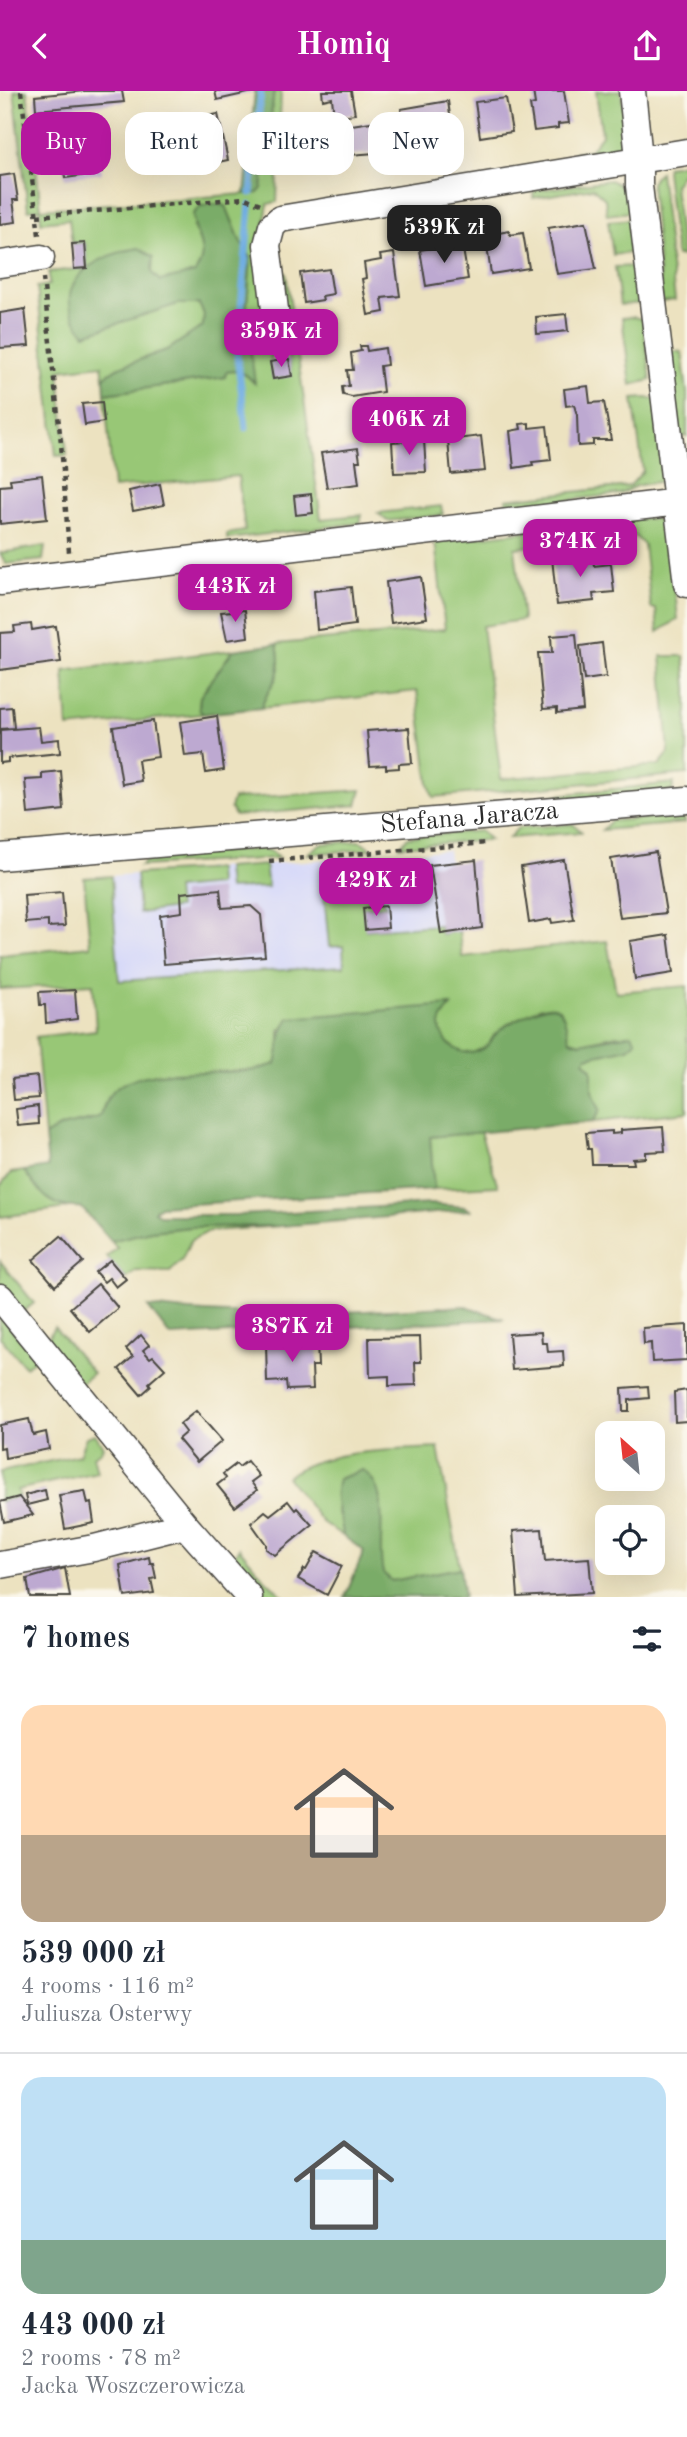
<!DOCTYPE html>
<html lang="en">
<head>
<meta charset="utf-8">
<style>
	body { margin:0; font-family:"Old Standard TT",serif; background:#f2f2f3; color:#1f2937; height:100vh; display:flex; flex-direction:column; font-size:26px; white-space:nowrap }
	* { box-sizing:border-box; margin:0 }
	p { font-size:23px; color:#747a83 }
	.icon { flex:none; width:38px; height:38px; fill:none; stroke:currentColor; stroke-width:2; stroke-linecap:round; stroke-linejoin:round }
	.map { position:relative; height:1506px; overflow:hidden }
	.drawer { display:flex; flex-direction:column; background:#fff; flex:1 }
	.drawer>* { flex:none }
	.top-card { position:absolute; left:21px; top:21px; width:646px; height:63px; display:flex; gap:14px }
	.needle { width:46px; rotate:333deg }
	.tools { position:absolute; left:595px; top:1330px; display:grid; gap:14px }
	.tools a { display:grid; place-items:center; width:70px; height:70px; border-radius:14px; background:#fff; box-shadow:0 7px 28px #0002; font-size:35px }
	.price { position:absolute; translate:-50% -60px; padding:0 16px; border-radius:14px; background:#b5179e; color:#fff; font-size:23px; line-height:46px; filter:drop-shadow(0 2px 4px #0008) }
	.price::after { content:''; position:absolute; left:50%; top:42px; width:21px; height:16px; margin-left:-10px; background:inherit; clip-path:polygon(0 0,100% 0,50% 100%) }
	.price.active { background:#222; color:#fff }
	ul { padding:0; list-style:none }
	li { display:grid; align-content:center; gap:14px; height:371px; padding:0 21px }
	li+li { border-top:2px solid #e0e1e3 }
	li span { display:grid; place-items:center; height:217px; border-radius:21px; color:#555 }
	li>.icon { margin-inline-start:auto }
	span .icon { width:126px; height:126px; fill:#fffc; stroke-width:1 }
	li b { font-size:30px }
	h2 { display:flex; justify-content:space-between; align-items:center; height:84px; padding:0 21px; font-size:30px }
	.pill { padding:0 24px; border-radius:21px; background:#fff; box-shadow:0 7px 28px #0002; font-size:24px; line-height:63px }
	.pill.active { background:#b5179e; color:#fff }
	header { display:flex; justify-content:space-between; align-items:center; height:91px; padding:0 21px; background:#b5179e; color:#fff; font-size:32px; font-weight:600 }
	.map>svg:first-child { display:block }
	.built { fill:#d5d8f9 }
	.green { fill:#98c776; stroke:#627950; stroke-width:2 }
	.forest { fill:#7aac67; stroke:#526c49; stroke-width:2 }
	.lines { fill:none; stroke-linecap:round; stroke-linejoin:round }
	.stream { stroke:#70ade2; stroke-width:7 }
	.building { fill:#bda9d1 }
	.minor-casing { stroke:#484641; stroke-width:29 }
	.path { stroke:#484641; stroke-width:4.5; stroke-dasharray:5 5; stroke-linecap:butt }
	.minor { stroke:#fff; stroke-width:26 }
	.labels { text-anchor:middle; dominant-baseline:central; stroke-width:5; stroke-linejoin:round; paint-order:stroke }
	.street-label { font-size:26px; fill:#2b2b2b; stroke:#fbf7ec }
</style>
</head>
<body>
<header><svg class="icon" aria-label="back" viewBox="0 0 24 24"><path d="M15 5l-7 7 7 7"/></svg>Homiq<svg class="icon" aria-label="share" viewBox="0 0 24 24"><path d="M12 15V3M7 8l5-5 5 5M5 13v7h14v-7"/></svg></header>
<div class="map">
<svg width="687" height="1506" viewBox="0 0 687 1506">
	<rect width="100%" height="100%" fill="#fbf7ec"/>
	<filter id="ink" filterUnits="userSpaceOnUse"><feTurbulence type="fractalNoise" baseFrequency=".0143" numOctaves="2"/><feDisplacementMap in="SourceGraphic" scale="14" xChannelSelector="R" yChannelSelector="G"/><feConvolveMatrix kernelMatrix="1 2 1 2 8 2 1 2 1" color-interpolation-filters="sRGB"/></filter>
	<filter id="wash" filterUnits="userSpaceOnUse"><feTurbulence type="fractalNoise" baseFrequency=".00686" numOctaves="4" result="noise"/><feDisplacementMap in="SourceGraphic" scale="28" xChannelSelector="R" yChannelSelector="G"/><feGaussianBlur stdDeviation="1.57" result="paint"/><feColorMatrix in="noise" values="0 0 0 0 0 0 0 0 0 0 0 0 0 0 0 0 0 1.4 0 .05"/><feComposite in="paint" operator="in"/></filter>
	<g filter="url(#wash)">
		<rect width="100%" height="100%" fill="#ece2c0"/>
		<polygon class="built" points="448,759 459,840 345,875 93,892 84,787"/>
		<g class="green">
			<path d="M14 0H27L41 118 258 102 262 97 274 0H281L277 111 268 113 261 154 273 287 291 284 276 185 286 182 321 428 362 424 360 432 227 448V443L245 440 238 385 113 397 105 303 225 286 226 281C239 278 245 282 253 291L246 225 251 167 241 152 226 115 193 136C203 156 207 163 195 183L160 190 152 182 139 157 121 160 85 242 178 213H199L204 223 203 235 169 258 117 277 104 286 102 274 59 279 67 364 56 365 37 196 49 194V181L87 177 85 152 72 153 69 128 41 131 40 118 28 119Z"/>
			<path d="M596 0H621C623 19 631 45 620 62L577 67 575 61 590 59 602 44Z"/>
			<polygon points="687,72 687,81 682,82 674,94 682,165 676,165 666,80 667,75"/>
			<polygon points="660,81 675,209 662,211 651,92 655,85"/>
			<path d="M610 89C626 96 628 105 631 121L607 124 605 108 593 97 533 107 534 100Z"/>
			<polygon points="632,128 636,161 613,164 608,130"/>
			<polygon points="637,175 642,212 620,214 615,176"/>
			<polygon points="633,226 643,228 651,289 631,294 622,227"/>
			<polygon points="676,260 682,261 687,302 687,345 678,346 672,263"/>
			<polygon points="646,307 657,308 662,390 636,395 620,403 507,416 506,408 630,395 643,380 633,308"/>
			<polygon points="441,415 443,424 387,430 378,422"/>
			<path d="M641 427C657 427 663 428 669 444L678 528 658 541 656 518 651 517 644 454 634 444 602 447 601 438 606 431Z"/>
			<path d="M579 434 584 449 515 457 523 529 482 535 501 688 659 674 669 662 661 565H684L687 597V683L433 706 429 693 417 600 261 617C272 586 284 591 277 553L445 538 435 451Z"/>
			<polygon points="45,455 43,469 6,473 0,462"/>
			<polygon points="233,559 200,606 199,618 203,623 68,637 64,580"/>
			<polygon points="674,692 672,700 490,716 489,711"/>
			<polygon points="361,699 357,714 235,725 230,717 233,708"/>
			<polygon points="672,725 684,727 685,732 602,739 611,730"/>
			<polygon points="573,733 582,741 509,747 518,737"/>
			<polygon points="480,740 490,749 400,755 408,746"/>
			<polygon points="360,750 373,758 307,763 320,753"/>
			<polygon points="259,758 270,760 279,767 140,775 145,770 155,766"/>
			<polygon points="265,774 268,796 228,798 226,777"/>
			<polygon points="217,778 218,794 176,798 178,817 139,822 136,783"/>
			<path d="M111 785 119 890 344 875 343 855 329 856 324 803 376 799 386 815 364 817 366 839 439 834 441 843 459 840 462 866 607 850 616 901 687 895V1021L593 1031 600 1019 592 1000V978L584 970 587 965 605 962 617 944 580 952 569 949 565 941V932L541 916 509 932 494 944 489 954 473 962 460 961 447 951 440 940V930L451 915 280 938V957L277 973 254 979 155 983 104 1014 101 1026C79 1035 66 1030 45 1045L36 946 96 939 93 893 0 898V864L90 855 84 787Z"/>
			<polygon points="480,1041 498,1095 434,1098 430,1046"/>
			<path d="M24 1080C36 1097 47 1110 67 1117L0 1126V1095L11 1082Z"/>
			<polygon points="282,1135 210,1140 191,1149 182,1169 170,1181 136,1180 126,1188 107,1166 117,1157 111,1150 151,1140 191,1136"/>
			<polygon points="0,1170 34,1212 23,1221 0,1192"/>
			<polygon points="0,1224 36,1267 25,1276 0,1246"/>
			<polygon points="54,1236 93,1282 81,1292 47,1249"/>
			<polygon points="95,1343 103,1355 101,1360 93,1365 97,1381 17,1399 19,1406 0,1411 0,1381 79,1364 86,1346"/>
			<path d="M438 1357 460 1477 392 1490 383 1482 379 1468 381 1410 363 1379 338 1388 337 1421 342 1432 343 1445 322 1431 287 1386C319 1358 396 1359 438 1357Z"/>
			<polygon points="239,1457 265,1488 284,1506 268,1506 231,1470"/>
		</g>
		<g class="forest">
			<polygon points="255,0 274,0 262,97 258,102 245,103"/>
			<path d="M215 113 226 115 241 152 251 167 246 225 255 292C246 283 240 278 226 281L225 286 105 303 104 286 117 277 169 258 203 235 204 223 199 213H178L85 243C44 195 93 164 139 157L153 166 152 182 160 190 195 182C211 157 194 149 193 123L201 115Z"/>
			<path d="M277 553C284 591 272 586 261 617L203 623 199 618 200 606 233 559Z"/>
			<path d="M451 914C445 923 436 932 442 943 451 961 471 968 487 955 491 951 493 945 497 942 506 933 543 912 555 916 567 920 565 940 570 949L580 952 632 943 636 950 628 957 587 966 584 970 592 978V1000L600 1019 593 1031 430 1046 434 1098 160 1115 154 1120 159 1124H240L430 1113 465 1116 470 1119 282 1135 191 1136 151 1140 111 1150 81 1116C52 1119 40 1102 24 1080L48 1076 45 1045C66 1030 79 1035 101 1026 103 1017 106 1008 112 1001 138 972 219 985 255 979 262 977 269 975 276 973 281 955 278 942 289 927Z"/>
			<path d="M465 1215 504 1228 170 1245 148 1216C253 1229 360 1220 465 1215Z"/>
			<path d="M363 1379C394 1403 375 1449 383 1482L392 1490 460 1477 464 1506H345L364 1460 343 1445C342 1421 331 1414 338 1388Z"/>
		</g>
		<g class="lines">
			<g class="stream">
				<polyline points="251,102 261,0"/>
				<polyline points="246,337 237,264 250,114"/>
			</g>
		</g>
		<g id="blocks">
			<g class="building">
				<polygon points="85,0 122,0 124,11 36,19 35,5"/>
				<polygon points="215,0 253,0 253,1 217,9"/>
				<polygon points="322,0 351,0 355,23 334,26 332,7 323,9"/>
				<polygon points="533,0 564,0 569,32 558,33 558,37 534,40 530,14 535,13"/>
				<polygon points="506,7 512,41 480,46 475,11"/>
				<polygon points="448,10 453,46 429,50 430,54 413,57 410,38 404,39 401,18"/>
				<polygon points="218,23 228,69 185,78 175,32"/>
				<polygon points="384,29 388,61 350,64 345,35"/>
				<polygon points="321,38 324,56 320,56 322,71 279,79 281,58 296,58 294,42"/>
				<polygon points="96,43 102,82 65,87 60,48"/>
				<polygon points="14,83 18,109 13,109 16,131 0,133 0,85"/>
				<polygon points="586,131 596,178 557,183 548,137"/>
				<polygon points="509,140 510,144 523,142 529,177 491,183 486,148 500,146 499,142"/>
				<polygon points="85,152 87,177 74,178 72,153"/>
				<polygon points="462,152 468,188 426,195 420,159"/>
				<polygon points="394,162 400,205 382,207 384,221 368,224 362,188 366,187 364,172 381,169 380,164"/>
				<polygon points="329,178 333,203 322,205 323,209 304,212 300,182"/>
				<polygon points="25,218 29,255 0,257 0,222"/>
				<polygon points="566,223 568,240 537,243 536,226"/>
				<polygon points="360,255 366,255 367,260 385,257 387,274 380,275 383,301 352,306 343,304 342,296 349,295 347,279 353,279 351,262 361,260"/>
				<polygon points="289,268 292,285 273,288 270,271"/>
				<polygon points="588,295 590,312 604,311 611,349 593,349 593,354 578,355 577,324 574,314 566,315 564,298"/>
				<polygon points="102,311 104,331 85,334 82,313"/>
				<polygon points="529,332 529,337 547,335 551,369 532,371 533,374 514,377 510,340 521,338 520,333"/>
				<polygon points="481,345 485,380 451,383 448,349"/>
				<polygon points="424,349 426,381 394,382 392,351"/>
				<polygon points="358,357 360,370 356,370 359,393 327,397 321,362"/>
				<polygon points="42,384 47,428 0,433 0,395 11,394 10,388"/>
				<polygon points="160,393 164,414 133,420 129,400"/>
				<polygon points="311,403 313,422 296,424 294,405"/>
				<polygon points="592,463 594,475 611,473 614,501 593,503 594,510 557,514 552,467"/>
				<polygon points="421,486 427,527 391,532 386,491"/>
				<polygon points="351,496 355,534 317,539 314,500"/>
				<polygon points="245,519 248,546 227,549 221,521"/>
				<polygon points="31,533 32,539 56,535 61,571 0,579 0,542 15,541 14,535"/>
				<polygon points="576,543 583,619 557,622 557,617 543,618 538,562 552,562 551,545"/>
				<polygon points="602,552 606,586 584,589 580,555"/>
				<polygon points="12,616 14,637 0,638 0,617"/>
				<polygon points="217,625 224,679 206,682 203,663 185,665 180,631"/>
				<polygon points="153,630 158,666 138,669 141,690 122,693 113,636"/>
				<polygon points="39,636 41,650 59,648 60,662 8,667 8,671 0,672 0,639"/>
				<polygon points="409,637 412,672 399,673 399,677 386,678 386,674 370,675 367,640"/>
				<polygon points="61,680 64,719 28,723 25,689 42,688 42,682"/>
				<polygon points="656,761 666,822 620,827 611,768"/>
				<polygon points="476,769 482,837 441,843 430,774"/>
				<polygon points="564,769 574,829 552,832 551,828 529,832 521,776"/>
				<polygon points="220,798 222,817 251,815 261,824 265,865 164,873 160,824 182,821 181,802"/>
				<polygon points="62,801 65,835 48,836 48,830 26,832 24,804"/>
				<polygon points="386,815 388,837 365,839 363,817"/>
				<polygon points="668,844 673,882 635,888 630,850"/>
				<polygon points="75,899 77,928 46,932 45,914 40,914 39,901"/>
				<polygon points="37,985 39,1007 14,1009 12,988"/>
				<polygon points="38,1015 39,1033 18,1035 16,1018"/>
				<polygon points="663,1036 665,1060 646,1061 646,1067 633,1068 634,1073 592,1073 591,1058 588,1058 586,1042 612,1040 612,1043 621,1042 621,1039"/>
				<polygon points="61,1145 83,1171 55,1195 33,1169"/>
				<polygon points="110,1169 126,1188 116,1196 109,1187 104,1191 95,1181"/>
				<polygon points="98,1193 118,1217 90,1241 70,1217"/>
				<polygon points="687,1234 687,1269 652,1271 651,1252 644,1253 643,1237"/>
				<polygon points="541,1241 542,1252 547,1252 548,1261 563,1260 564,1275 512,1279 509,1243"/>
				<polygon points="141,1244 149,1254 143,1259 150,1267 153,1265 165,1278 149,1292 151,1295 141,1304 119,1278 133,1266 126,1258"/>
				<polygon points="420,1246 421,1271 415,1271 416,1294 389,1295 389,1285 370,1286 369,1247"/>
				<polygon points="317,1250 318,1275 312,1275 313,1298 287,1299 286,1290 267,1291 266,1252"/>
				<polygon points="648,1295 649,1307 629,1309 629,1320 623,1320 622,1297"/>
				<polygon points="687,1299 687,1330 675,1331 674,1301"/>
				<polygon points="196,1320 222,1350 197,1371 178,1348 186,1341 180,1333"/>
				<polygon points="29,1328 33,1344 46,1341 49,1358 5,1367 4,1356 0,1357 0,1334"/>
				<polygon points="247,1370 259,1385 251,1391 257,1399 235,1416 217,1394 226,1387 223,1383 236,1373 239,1376"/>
				<polygon points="45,1399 47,1409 27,1414 25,1404"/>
				<polygon points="85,1400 88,1413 91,1412 94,1432 65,1438 59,1404"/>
				<polygon points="19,1406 33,1424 4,1431 0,1411"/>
				<polygon points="288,1410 295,1419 297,1417 312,1434 275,1464 266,1458 266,1453 251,1432 265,1420 270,1424"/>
				<polygon points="542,1438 545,1470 589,1467 592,1502 518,1506 513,1440"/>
				<polygon points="316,1461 342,1475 327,1504 298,1488 304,1478 306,1479"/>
				<polygon points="149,1466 150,1472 153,1472 156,1487 151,1488 154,1502 125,1506 120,1474"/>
				<polygon points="65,1477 70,1506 30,1506 27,1488"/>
			</g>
		</g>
	</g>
	<g filter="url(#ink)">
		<use href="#blocks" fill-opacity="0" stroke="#484641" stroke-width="2"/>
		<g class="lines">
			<defs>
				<g id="minor">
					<polyline points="632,0 639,67 639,95 687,493"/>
					<polyline points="0,173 41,167"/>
					<polyline points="279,251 267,154 272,135 280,128 687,61"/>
					<polyline points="0,491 687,410"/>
					<path id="s1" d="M0 766 687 709"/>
					<polyline points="0,1206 185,1434 249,1506"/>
					<polyline points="0,1474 94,1457 185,1434"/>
				</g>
			</defs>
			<use href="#minor" class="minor-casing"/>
			<g class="path">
				<polyline points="21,0 39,144"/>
				<polyline points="37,125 245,107 263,114"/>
				<polyline points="43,187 61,352 69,461"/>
				<polyline points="269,770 487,752"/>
			</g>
			<use href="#minor" class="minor"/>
		</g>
	</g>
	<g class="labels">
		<g class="street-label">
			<text stroke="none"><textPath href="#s1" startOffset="471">Stefana Jaracza</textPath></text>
		</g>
	</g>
</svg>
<div class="tools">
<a><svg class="needle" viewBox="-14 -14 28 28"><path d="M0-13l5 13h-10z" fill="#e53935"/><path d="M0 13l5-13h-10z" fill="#747a83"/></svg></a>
<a><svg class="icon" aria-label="locate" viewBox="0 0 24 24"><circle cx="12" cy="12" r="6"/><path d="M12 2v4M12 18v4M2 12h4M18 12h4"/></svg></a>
</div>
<b class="price active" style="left:444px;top:174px">539K zł</b>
<b class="price" style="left:281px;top:278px">359K zł</b>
<b class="price" style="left:409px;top:366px">406K zł</b>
<b class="price" style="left:580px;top:488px">374K zł</b>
<b class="price" style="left:235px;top:533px">443K zł</b>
<b class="price" style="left:376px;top:827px">429K zł</b>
<b class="price" style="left:292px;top:1273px">387K zł</b>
<div class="top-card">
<a class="pill active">Buy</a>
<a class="pill">Rent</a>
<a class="pill">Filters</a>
<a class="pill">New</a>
</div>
</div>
<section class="drawer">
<h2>7 homes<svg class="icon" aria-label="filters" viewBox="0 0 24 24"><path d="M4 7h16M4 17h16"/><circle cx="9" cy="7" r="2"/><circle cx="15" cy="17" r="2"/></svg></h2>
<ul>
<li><span style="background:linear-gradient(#ffd9b3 60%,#b9a48a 0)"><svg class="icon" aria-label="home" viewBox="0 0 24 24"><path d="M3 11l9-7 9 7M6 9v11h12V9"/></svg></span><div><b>539 000 zł</b><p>4 rooms · 116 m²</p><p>Juliusza Osterwy</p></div></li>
<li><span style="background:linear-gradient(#bfe0f5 75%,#7fa58c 0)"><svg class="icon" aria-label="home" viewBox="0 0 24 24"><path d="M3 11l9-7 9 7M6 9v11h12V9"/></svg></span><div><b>443 000 zł</b><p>2 rooms · 78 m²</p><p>Jacka Woszczerowicza</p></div></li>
</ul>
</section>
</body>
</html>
